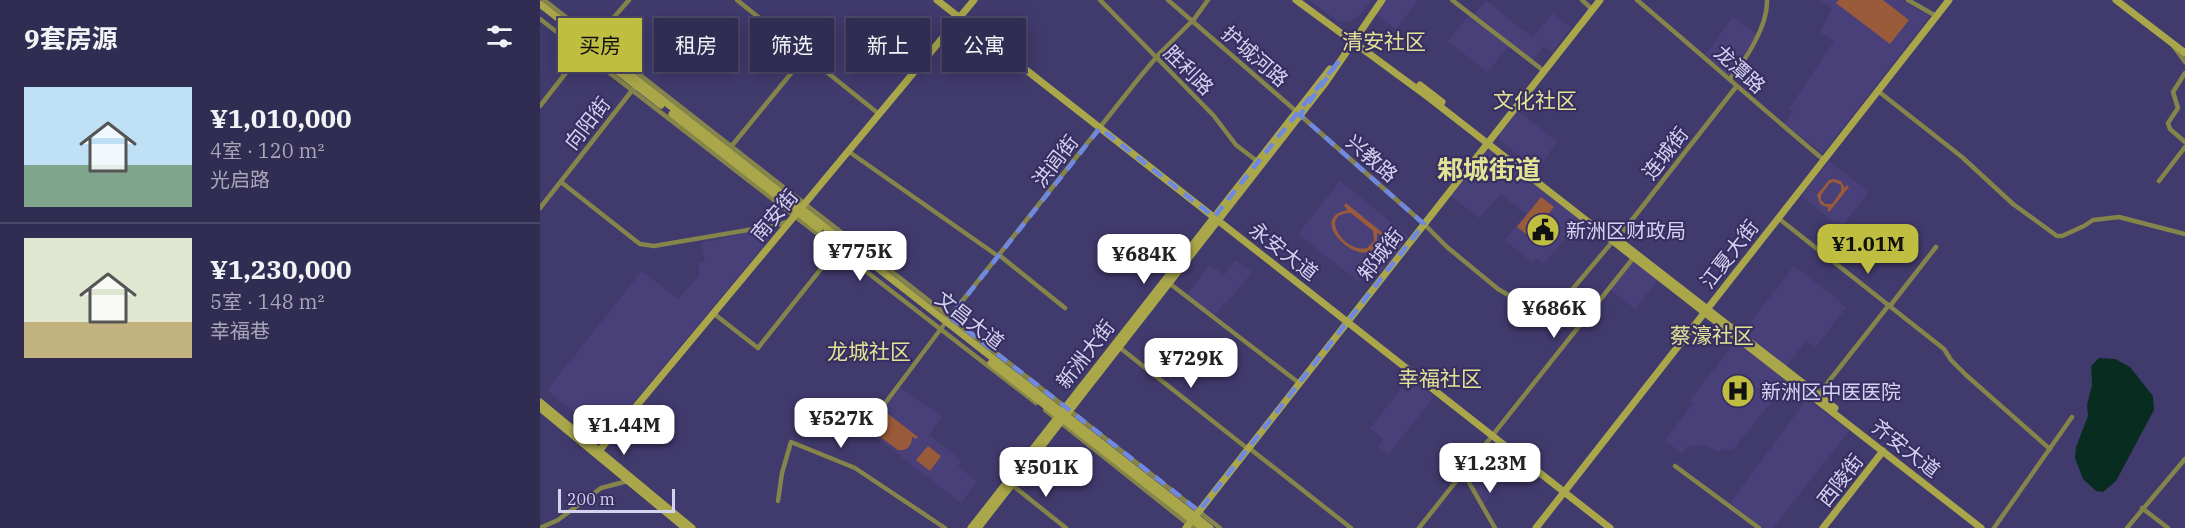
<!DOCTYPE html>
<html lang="zh">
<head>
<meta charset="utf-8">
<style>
	body { margin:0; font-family:"IBM Plex Serif","Noto Sans SC",serif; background:#393459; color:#f1f3f6; height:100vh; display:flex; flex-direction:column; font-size:22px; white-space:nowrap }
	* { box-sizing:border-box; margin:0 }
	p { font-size:20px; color:#a8a7b8 }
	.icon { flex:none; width:33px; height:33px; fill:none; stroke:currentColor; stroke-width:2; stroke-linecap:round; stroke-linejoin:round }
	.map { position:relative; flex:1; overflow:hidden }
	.sheet { display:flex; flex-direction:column; background:#312c52; width:540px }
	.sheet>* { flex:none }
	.top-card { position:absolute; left:18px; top:18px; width:570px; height:54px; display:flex; gap:12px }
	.scale { position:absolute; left:18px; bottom:15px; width:117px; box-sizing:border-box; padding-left:6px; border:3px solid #d4d2f1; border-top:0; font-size:16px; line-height:21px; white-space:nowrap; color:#d4d2f1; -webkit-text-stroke:4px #372f61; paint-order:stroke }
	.price { position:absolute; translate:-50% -51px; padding:0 14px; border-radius:12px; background:#fff; color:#222; font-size:20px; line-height:39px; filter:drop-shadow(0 2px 3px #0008) }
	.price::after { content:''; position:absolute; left:50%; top:36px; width:18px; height:14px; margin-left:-9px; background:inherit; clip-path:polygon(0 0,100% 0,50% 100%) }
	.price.active { background:#c0be40; color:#111 }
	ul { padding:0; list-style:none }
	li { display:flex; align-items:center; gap:18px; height:150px; padding:0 24px }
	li+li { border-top:2px solid #4c4869 }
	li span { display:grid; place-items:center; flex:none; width:168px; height:120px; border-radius:0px; color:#555 }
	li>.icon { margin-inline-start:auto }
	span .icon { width:72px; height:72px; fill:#fffc; stroke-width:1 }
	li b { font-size:26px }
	h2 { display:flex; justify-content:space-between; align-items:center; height:72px; padding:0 24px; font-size:26px }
	.chip { padding:0 21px; border-radius:0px; background:#312c52; box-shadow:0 3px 15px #0003,0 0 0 2px #4c4869; font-size:21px; line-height:54px }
	.chip.active { background:#c0be40; color:#111 }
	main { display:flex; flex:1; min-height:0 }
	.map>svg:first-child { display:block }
	.built { fill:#49407a }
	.green { fill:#995b39; fill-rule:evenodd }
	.water { fill:#092c21 }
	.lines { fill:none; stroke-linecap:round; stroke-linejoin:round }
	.street { stroke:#84844b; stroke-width:4.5 }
	.secondary { stroke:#a9a749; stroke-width:7 }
	.marked { fill:none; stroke:#6f89e3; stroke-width:4.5; stroke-dasharray:12 8; stroke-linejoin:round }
	.labels { text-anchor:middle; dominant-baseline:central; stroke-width:4.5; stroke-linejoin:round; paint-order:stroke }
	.street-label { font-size:20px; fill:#d4d2f1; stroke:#372f61 }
	.poi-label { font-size:20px; fill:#d4d2f1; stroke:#372f61; text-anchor:start }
	.neighbourhood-label { font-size:21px; fill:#e3e394; stroke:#372f61 }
	.district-label { font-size:26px; font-weight:bold; fill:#e3e394; stroke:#372f61 }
</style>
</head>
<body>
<main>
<section class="sheet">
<h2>9套房源<svg class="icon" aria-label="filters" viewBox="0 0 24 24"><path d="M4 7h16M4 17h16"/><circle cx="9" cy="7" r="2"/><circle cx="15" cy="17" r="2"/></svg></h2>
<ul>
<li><span style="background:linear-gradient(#bfe0f5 65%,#7fa58c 0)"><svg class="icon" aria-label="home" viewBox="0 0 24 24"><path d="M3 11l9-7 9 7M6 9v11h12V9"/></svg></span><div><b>¥1,010,000</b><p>4室 · 120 m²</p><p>光启路</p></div></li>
<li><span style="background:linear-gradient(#dfe7d0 70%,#c2b280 0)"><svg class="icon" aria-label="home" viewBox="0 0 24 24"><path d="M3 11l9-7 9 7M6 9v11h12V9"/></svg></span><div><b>¥1,230,000</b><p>5室 · 148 m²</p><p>幸福巷</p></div></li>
</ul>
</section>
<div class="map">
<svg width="1645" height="528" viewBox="0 0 1645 528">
	<rect width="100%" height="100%" fill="#413a6d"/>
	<g class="built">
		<polygon points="769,0 831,0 818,17 810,21 798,21"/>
		<polygon points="846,0 878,0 856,29 836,14"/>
		<polygon points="946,0 982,30 983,29 993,37 1013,13 1031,28 1012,52 1004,46 992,61 933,15"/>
		<polygon points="1279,0 1362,0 1390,16 1283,153 1244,124 1253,112 1249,109 1294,41 1280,32 1292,8"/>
		<polygon points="929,15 969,46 947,72 908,41"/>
		<polygon points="1193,17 1217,34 1190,77 1171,62 1173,60 1166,54"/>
		<polygon points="978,111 1001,129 1000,130 1017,141 997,171 960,140 960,134"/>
		<polygon points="949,148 1042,221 1003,264 996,258 992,263 965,240 986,214 961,194 939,218 911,196"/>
		<polygon points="1289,161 1329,192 1303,225 1298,220 1295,223 1261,196"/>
		<polygon points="800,181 869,237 835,280 827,273 819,282 758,234"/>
		<polygon points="231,227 236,231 68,433 59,433 7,390 102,271 138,299 160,274 158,263 165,262 161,243"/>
		<polygon points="696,260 712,272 686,304 684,303 674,316 647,295 670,265 684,275"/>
		<polygon points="1093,260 1118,280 1095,309 1070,289"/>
		<polygon points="1254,266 1300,301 1299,303 1306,308 1275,348 1266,341 1246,366 1202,333"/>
		<polygon points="1196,341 1247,382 1193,450 1182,449 1181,452 1160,444 1153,447 1149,445 1142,454 1125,440 1153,403 1150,400"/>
		<polygon points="876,383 894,397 848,455 838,447 843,439 830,428 862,388 868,392"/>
		<polygon points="360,387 402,417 389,435 422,461 418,466 437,482 421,503 327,430"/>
		<polygon points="1267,399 1309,431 1233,528 1222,528 1190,503"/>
		<polygon points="951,440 977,461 944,504 926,473"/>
	</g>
	<g class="green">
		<polygon points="1299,0 1343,0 1369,20 1350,44 1296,3"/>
		<path d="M1293 179 1301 181 1305 188 1307 185 1309 187 1289 212 1287 210 1289 208 1280 204 1277 195 1289 180ZM1294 182 1301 185V191L1292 204H1285L1281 200V195L1290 183Z"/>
		<polygon points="1001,197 1014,207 990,237 977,227"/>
		<path d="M806 203 844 234 843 236 837 233C840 285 757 219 808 210L804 206ZM811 213 833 231 834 241 827 248C805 254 777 213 811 213Z"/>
		<path d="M343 410 378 437 376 439 372 437C372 446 367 451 358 450L335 433C332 425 335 418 344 415L342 413Z"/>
		<polygon points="388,446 401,456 390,471 376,460"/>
	</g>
	<polygon class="water" points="1559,358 1575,359 1590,367 1613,396 1614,410 1576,481 1563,492 1556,491 1543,479 1535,458 1536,447 1548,416 1547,405 1552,385 1551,366"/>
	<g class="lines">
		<g class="street">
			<polyline points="4,0 680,528"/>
			<polyline points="197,0 339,114"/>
			<polyline points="560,0 674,116 696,145 717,161"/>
			<polyline points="628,0 756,111"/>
			<polyline points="912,0 1004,71"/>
			<polyline points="1042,0 1052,9"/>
			<path d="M1097 0C1160 53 1220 107 1284 160"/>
			<polyline points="1368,0 1396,16"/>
			<polyline points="0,19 496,403"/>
			<polyline points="652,22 668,0"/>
			<polyline points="53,41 89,0"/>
			<polyline points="1634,47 1645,62"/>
			<polyline points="1645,73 1633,92 1638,108 1628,123 1630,129 1645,142"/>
			<path d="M1190 79C1206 59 1228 26 1227 0"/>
			<polyline points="1338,91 1422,157 1473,204 1517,236 1522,236 1544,226 1553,220 1579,217 1645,234"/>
			<polyline points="0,106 43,51"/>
			<polyline points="760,115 884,224 907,247 958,289 984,304 1004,310 1020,304 1073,241"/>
			<polyline points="190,148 266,55"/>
			<polyline points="308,151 458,256"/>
			<polyline points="1619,181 1645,147"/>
			<polyline points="21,182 96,241 100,244 114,246 237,225 250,221"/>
			<polyline points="0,208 94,88"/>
			<polyline points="1238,218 1404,349 1411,360 1426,375 1510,449"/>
			<polyline points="1077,239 1196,87"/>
			<polyline points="459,255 525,308"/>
			<polyline points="629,283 759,383"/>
			<polyline points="1350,306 1396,247"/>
			<polyline points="173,313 218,348 300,245"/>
			<polyline points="408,319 599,78 620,53 651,22"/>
			<polyline points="579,347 708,449"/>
			<polyline points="1278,395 1349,305"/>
			<polyline points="505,410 653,528"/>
			<polyline points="325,430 403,326"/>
			<polyline points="709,448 811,528"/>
			<polyline points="1135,466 1219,528"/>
			<polyline points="923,472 955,528"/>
			<polyline points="472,485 526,528"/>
			<polyline points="238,501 242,473 251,442 315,468 405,528"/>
			<polyline points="1602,508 1628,528"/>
			<polyline points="0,528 18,520 61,488 88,481"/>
			<polyline points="879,528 1094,257"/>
			<polyline points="1454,528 1532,417"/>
			<polyline points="1587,528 1645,459"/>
		</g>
		<g class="secondary">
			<polyline points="397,0 1070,528"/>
			<polyline points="756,0 888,97 1441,528"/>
			<polyline points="1576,0 1645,53"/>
			<polyline points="0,4 670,528"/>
			<polyline points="40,42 121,105"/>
			<polyline points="880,85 902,102"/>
			<polyline points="132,114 279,229"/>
			<polyline points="1081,242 1295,408"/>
			<polyline points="451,363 662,528"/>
			<polyline points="0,402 152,528"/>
			<polyline points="0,408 145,528"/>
			<polyline points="59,451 434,0"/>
			<polyline points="431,528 790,69"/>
			<polyline points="438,528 786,82 842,0"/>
			<polyline points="646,528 1060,0"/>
			<polyline points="996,528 1409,0"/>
			<polyline points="1283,528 1343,451"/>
		</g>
	</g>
	<path class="marked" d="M799 61 760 115 884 224 659 511 410 317 560 128 674 217Z"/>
	<defs>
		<symbol id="civic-disc" viewBox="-11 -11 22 22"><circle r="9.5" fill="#c0be40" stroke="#372f61"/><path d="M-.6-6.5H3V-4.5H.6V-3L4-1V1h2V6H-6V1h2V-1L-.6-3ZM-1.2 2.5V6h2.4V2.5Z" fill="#111"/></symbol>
		<symbol id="hospital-disc" viewBox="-11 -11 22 22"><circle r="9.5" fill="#c0be40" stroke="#372f61"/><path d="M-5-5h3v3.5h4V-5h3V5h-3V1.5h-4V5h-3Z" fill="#111"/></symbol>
	</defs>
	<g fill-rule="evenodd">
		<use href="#civic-disc" x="984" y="211" width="38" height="38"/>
		<use href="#hospital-disc" x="1179" y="372" width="38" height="38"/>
	</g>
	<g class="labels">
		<g class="street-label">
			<text transform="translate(715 56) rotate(41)">护城河路</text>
			<text transform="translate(1200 69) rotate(42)">龙潭路</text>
			<text transform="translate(649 70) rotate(45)">胜利路</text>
			<text transform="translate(47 123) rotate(-52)">向阳街</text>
			<text transform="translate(1125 153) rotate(-52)">连城街</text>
			<text transform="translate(832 158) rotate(41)">兴教路</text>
			<text transform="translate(515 161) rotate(-52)">洪闾街</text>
			<text transform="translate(234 215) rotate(-50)">南安街</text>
			<text transform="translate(744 251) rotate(38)">永安大道</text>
			<text transform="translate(840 254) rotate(-52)">邾城街</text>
			<text transform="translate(1189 254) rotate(-52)">江夏大街</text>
			<text transform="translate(430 320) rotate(38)">文昌大道</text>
			<text transform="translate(545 354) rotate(-52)">新洲大街</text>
			<text transform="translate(1366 448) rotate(38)">齐安大道</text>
			<text transform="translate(1300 480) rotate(-52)">西陵街</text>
		</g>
		<g class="poi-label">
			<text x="1026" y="230">新洲区财政局</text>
			<text x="1221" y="391">新洲区中医医院</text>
		</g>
		<g class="neighbourhood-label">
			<text x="844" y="41">清安社区</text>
			<text x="995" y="100">文化社区</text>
			<text x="1172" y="335">蔡濠社区</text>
			<text x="329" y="351">龙城社区</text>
			<text x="900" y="378">幸福社区</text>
		</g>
		<g class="district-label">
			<text x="949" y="169">邾城街道</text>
		</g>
	</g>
</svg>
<div class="scale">200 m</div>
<b class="price active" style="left:1328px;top:275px">¥1.01M</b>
<b class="price" style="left:320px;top:282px">¥775K</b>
<b class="price" style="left:604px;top:285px">¥684K</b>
<b class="price" style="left:1014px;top:339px">¥686K</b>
<b class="price" style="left:651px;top:389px">¥729K</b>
<b class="price" style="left:301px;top:449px">¥527K</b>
<b class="price" style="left:84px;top:456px">¥1.44M</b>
<b class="price" style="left:950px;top:494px">¥1.23M</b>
<b class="price" style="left:506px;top:498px">¥501K</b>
<div class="top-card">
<a class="chip active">买房</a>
<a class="chip">租房</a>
<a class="chip">筛选</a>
<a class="chip">新上</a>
<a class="chip">公寓</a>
</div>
</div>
</main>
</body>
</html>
